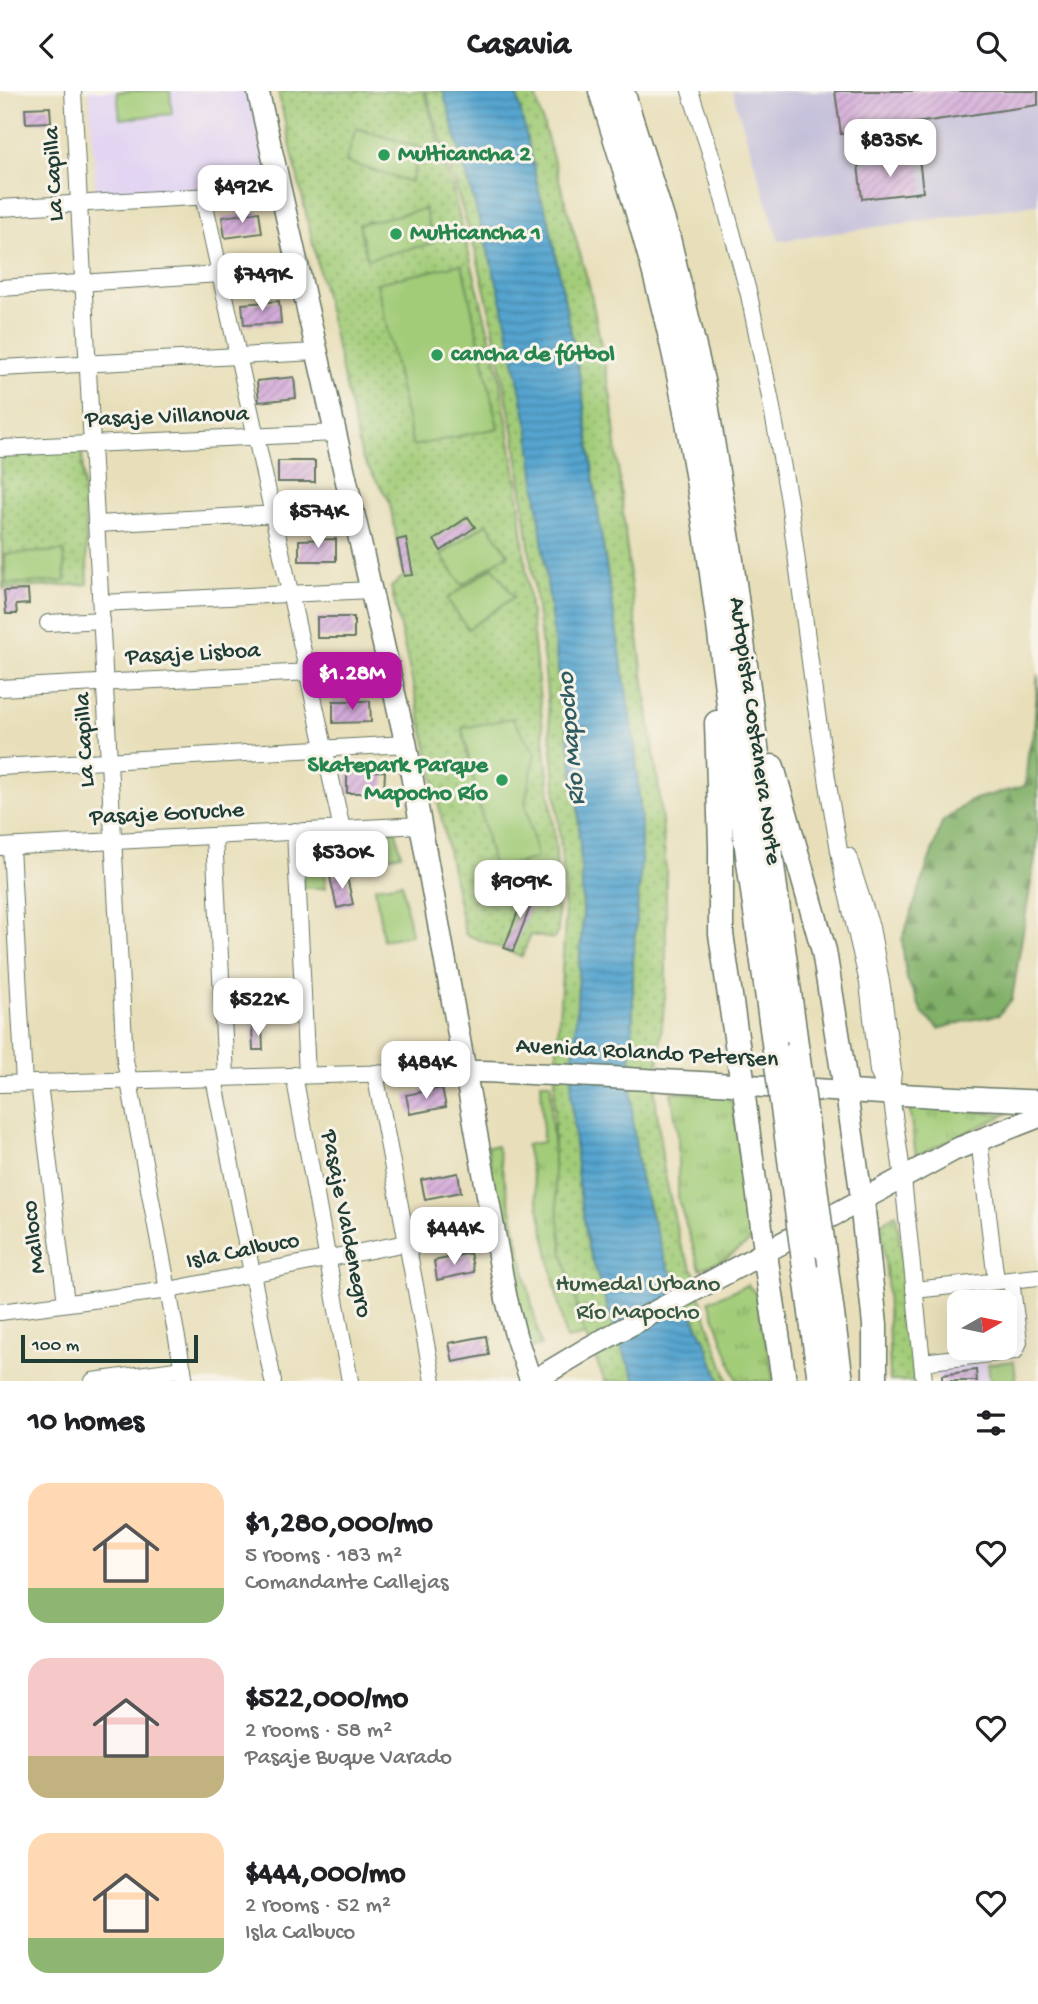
<!DOCTYPE html>
<html lang="en">
<head>
<meta charset="utf-8">
<style>
	body { margin:0; font-family:"Gochi Hand",sans-serif; background:#f2f2f2; color:#202124; height:100vh; display:flex; flex-direction:column; font-size:26px; white-space:nowrap }
	* { box-sizing:border-box; margin:0 }
	p { font-size:23px; color:#757577 }
	.icon { flex:none; width:38px; height:38px; fill:none; stroke:currentColor; stroke-width:2; stroke-linecap:round; stroke-linejoin:round }
	.map { position:relative; height:1290px; overflow:hidden }
	.side { display:flex; flex-direction:column; background:#fff; flex:1 }
	.side>* { flex:none }
	.needle { width:46px; rotate:81deg }
	.controls { position:absolute; left:947px; top:1199px; display:grid; gap:14px }
	.controls a { display:grid; place-items:center; width:70px; height:70px; border-radius:14px; background:#fff; box-shadow:0 7px 28px #0002; font-size:35px }
	.scale { position:absolute; left:21px; bottom:18px; width:177px; box-sizing:border-box; padding-left:7px; border:4px solid #1f3d34; border-top:0; font-size:19px; line-height:24px; white-space:nowrap; color:#1f3d34; -webkit-text-stroke:5px #f7f3e8; paint-order:stroke }
	.price { position:absolute; translate:-50% -60px; padding:0 16px; border-radius:14px; background:#fff; color:#222; font-size:23px; line-height:46px; filter:drop-shadow(0 2px 4px #0008) }
	.price::after { content:''; position:absolute; left:50%; top:42px; width:21px; height:16px; margin-left:-10px; background:inherit; clip-path:polygon(0 0,100% 0,50% 100%) }
	.price.active { background:#b5179e; color:#fff }
	ul { padding:0; list-style:none }
	li { display:flex; align-items:center; gap:21px; height:175px; padding:0 28px }
	li span { display:grid; place-items:center; flex:none; width:196px; height:140px; border-radius:21px; color:#555 }
	li>.icon { margin-inline-start:auto }
	span .icon { width:84px; height:84px; fill:#fffc; stroke-width:1 }
	li b { font-size:30px }
	h2 { display:flex; justify-content:space-between; align-items:center; height:84px; padding:0 28px; font-size:30px }
	header { display:flex; justify-content:space-between; align-items:center; height:91px; padding:0 28px; background:#fff; font-size:32px; font-weight:700 }
	.map>svg:first-child { display:block }
	.built { fill:#e2d4f3 }
	.industrial { fill:#c5c0da }
	.grass { fill:url(#grass-tufts); stroke:#608456; stroke-width:2 }
	.forest { fill:url(#forest-firs); stroke:#50764e; stroke-width:2 }
	.park { fill:url(#park-dots); stroke:#608456; stroke-width:2 }
	.garden { fill:#a2cc78; stroke:#608456; stroke-width:2 }
	.water { fill:url(#water-rules); stroke:#3a7082; stroke-width:2 }
	.building { fill:url(#building-hatch) }
	.lines { fill:none; stroke-linecap:round; stroke-linejoin:round }
	.minor-casing { stroke:#657663; stroke-width:18 }
	.major-casing { stroke:#657663; stroke-width:24 }
	.highway-casing { stroke:#657663; stroke-width:27 }
	.minor { stroke:#fff; stroke-width:16 }
	.major { stroke:#fff; stroke-width:21 }
	.highway { stroke:#fff; stroke-width:24 }
	.highway-bridge-casing { stroke:#657663; stroke-width:27; stroke-linecap:butt }
	.highway-bridge { stroke:#fff; stroke-width:24 }
	.leisure-dot { fill:#2e9e5b; stroke:#f7f3e8; stroke-width:2.5 }
	.labels { text-anchor:middle; dominant-baseline:central; stroke-width:6; stroke-linejoin:round; paint-order:stroke }
	.leisure-label { font-size:24px; font-weight:bold; fill:#27864d; stroke:#f7f3e8; text-anchor:start }
	.street-label { font-size:24px; fill:#1f3d34; stroke:#f7f3e8 }
	.park-label { font-size:24px; fill:#395a42; stroke:#f7f3e8 }
	.water-label { font-size:26px; font-style:italic; fill:#2f5c62; stroke:#f7f3e8 }
</style>
</head>
<body>
<header><svg class="icon" aria-label="back" viewBox="0 0 24 24"><path d="M15 5l-7 7 7 7"/></svg>Casavia<svg class="icon" aria-label="search" viewBox="0 0 24 24"><circle cx="10" cy="10" r="6"/><path d="M15 15l6 6"/></svg></header>
<div class="map">
<svg width="1038" height="1290" viewBox="0 0 1038 1290">
	<defs>
		<pattern id="grass-tufts" width="24" height="20" patternUnits="userSpaceOnUse" patternTransform="scale(1.75)"><rect width="24" height="20" fill="#a2cc78"/><path d="M3 7l-1-3M5 7V3M7 7l1-3M15 17l-1-3M17 17v-4M19 17l1-3" fill="none" stroke="#83a763"/></pattern>
		<pattern id="forest-firs" width="22" height="20" patternUnits="userSpaceOnUse" patternTransform="scale(1.75)"><rect width="22" height="20" fill="#81b068"/><path d="M5 1l3.5 6h-7zM16 11l3.5 6h-7z" fill="#699056"/></pattern>
		<pattern id="park-dots" width="8" height="8" patternUnits="userSpaceOnUse" patternTransform="scale(1.75)"><rect width="8" height="8" fill="#a2cc78"/><path d="M2 2h.1M6 6h.1" fill="none" stroke="#83a763" stroke-width="1.8" stroke-linecap="round"/></pattern>
		<pattern id="water-rules" width="6" height="5" patternUnits="userSpaceOnUse" patternTransform="scale(1.75)"><rect width="6" height="5" fill="#55a4cf"/><path d="M0 2.5h6" fill="none" stroke="#4687a9"/></pattern>
		<pattern id="building-hatch" width="6" height="6" patternUnits="userSpaceOnUse" patternTransform="scale(1.75)"><rect width="6" height="6" fill="#d4abda"/><path d="M-1 1l2-2M0 6l6-6M5 7l2-2" fill="none" stroke="#ab8cb2"/></pattern>
	</defs>
	<rect width="100%" height="100%" fill="#f7f3e8"/>
	<filter id="ink" filterUnits="userSpaceOnUse"><feTurbulence type="fractalNoise" baseFrequency=".0143" numOctaves="2"/><feDisplacementMap in="SourceGraphic" scale="14" xChannelSelector="R" yChannelSelector="G"/><feConvolveMatrix kernelMatrix="1 2 1 2 8 2 1 2 1" color-interpolation-filters="sRGB"/></filter>
	<filter id="wash" filterUnits="userSpaceOnUse"><feTurbulence type="fractalNoise" baseFrequency=".00686" numOctaves="4" result="noise"/><feDisplacementMap in="SourceGraphic" scale="28" xChannelSelector="R" yChannelSelector="G"/><feGaussianBlur stdDeviation="1.57" result="paint"/><feColorMatrix in="noise" values="0 0 0 0 0 0 0 0 0 0 0 0 0 0 0 0 0 1.4 0 .05"/><feComposite in="paint" operator="in"/></filter>
	<g filter="url(#wash)">
		<rect width="100%" height="100%" fill="#e8dfba"/>
		<g class="built">
			<polygon points="89,0 248,0 270,94 96,102"/>
			<polygon points="986,1271 988,1290 938,1290 936,1276"/>
		</g>
		<polygon class="industrial" points="732,0 1038,0 1038,113 779,150"/>
		<g class="grass">
			<polygon points="396,739 401,763 325,780 326,797 303,797 302,745"/>
			<polygon points="541,992 551,992 551,1027 560,1129 587,1244 566,1248 526,1054 543,1051"/>
			<polygon points="671,1001 727,1005 733,1013 751,1150 725,1168 700,1178 678,1108 678,1043"/>
			<polygon points="909,1015 1007,1023 916,1065"/>
			<polygon points="487,1055 497,1055 541,1255 528,1258 519,1231"/>
			<polygon points="747,1194 756,1202 774,1290 737,1290 709,1210"/>
		</g>
		<polygon class="forest" points="1038,583 1038,749 1012,908 999,924 970,929 939,938 923,923 906,886 902,849 942,731 971,709 1025,695 1028,663 1034,639"/>
		<g class="park">
			<polygon points="278,0 424,0 453,100 499,282 517,392 556,761 558,840 554,848 530,844 522,866 465,843 428,661 391,496 404,485 389,409 362,367"/>
			<polygon points="426,0 534,0 590,198 611,307 631,497 659,699 666,779 666,896 655,1002 663,1074 680,1153 696,1185 703,1216 728,1290 605,1290 585,1244 563,1163 554,1087 554,1007 565,832 562,769 544,572 516,354 490,221 476,162"/>
			<polygon points="82,360 88,493 3,498 0,362"/>
			<polygon points="896,1123 904,1181 915,1290 890,1290 887,1190 881,1132"/>
		</g>
		<g class="garden">
			<polygon points="130,0 170,0 172,23 120,28 117,1"/>
			<polygon points="356,37 421,57 411,91 346,71"/>
			<polygon points="425,118 433,152 367,168 359,133"/>
			<polygon points="462,173 498,337 413,355 377,192"/>
			<polygon points="487,432 508,463 462,494 441,464"/>
			<polygon points="64,460 65,490 6,493 4,463"/>
			<polygon points="493,476 514,506 468,538 447,508"/>
			<polygon points="512,627 535,662 525,712 537,767 494,779 462,637"/>
			<polygon points="402,792 411,844 383,849 375,796"/>
			<polygon points="1014,1270 1016,1290 990,1290 988,1273"/>
		</g>
		<polygon class="water" points="443,0 516,0 541,108 548,126 581,291 600,435 635,655 641,730 641,772 633,871 633,928 630,973 633,1034 640,1086 665,1169 704,1247 720,1290 636,1290 618,1250 588,1155 578,1090 571,1003 583,819 578,715 555,558 529,341 501,207"/>
		<g id="blocks">
			<g class="building">
				<polygon points="835,0 1038,0 1038,14 841,43"/>
				<polygon points="50,16 51,31 26,32 25,17"/>
				<polygon points="919,67 923,101 862,108 858,74"/>
				<polygon points="259,121 262,142 225,147 222,126"/>
				<polygon points="279,210 281,232 244,234 242,213"/>
				<polygon points="294,286 296,307 259,311 257,290"/>
				<rect x="278" y="370" width="37" height="21"/>
				<polygon points="468,426 475,436 441,460 434,449"/>
				<polygon points="406,447 413,484 404,485 397,449"/>
				<polygon points="336,448 336,470 299,470 299,449"/>
				<polygon points="28,499 29,513 16,514 17,523 6,523 4,500"/>
				<rect x="317" y="526" width="37" height="21"/>
				<polygon points="333,610 370,610 371,631 333,632"/>
				<polygon points="385,680 384,702 347,702 347,681"/>
				<polygon points="346,782 353,813 337,817 330,786"/>
				<polygon points="527,797 536,801 513,860 504,857"/>
				<polygon points="252,935 262,935 263,959 253,959"/>
				<polygon points="442,997 446,1016 410,1023 406,1004"/>
				<polygon points="458,1082 461,1101 425,1108 421,1089"/>
				<polygon points="470,1162 474,1181 437,1189 434,1170"/>
				<polygon points="486,1245 489,1264 453,1271 449,1252"/>
				<polygon points="976,1279 977,1290 942,1290 942,1284"/>
			</g>
		</g>
	</g>
	<g filter="url(#ink)">
		<use href="#blocks" fill-opacity="0" stroke="#657663" stroke-width="2"/>
		<g class="lines">
			<defs>
				<g id="minor">
					<polyline points="73,0 125,969 185,1290"/>
					<polyline points="690,0 713,70 749,204 770,306 789,410 816,616 830,706 844,789 868,892 878,980 883,992 891,1003"/>
					<polyline points="203,105 342,738"/>
					<polyline points="0,117 281,101"/>
					<polyline points="0,197 299,178"/>
					<polyline points="0,277 317,261"/>
					<polyline points="0,357 336,342"/>
					<polyline points="97,433 353,419"/>
					<polyline points="101,512 371,499"/>
					<polyline points="48,532 102,529"/>
					<polyline points="0,597 389,577"/>
					<polyline points="0,676 406,653"/>
					<polyline points="295,740 307,984"/>
					<polyline points="214,745 226,986"/>
					<polyline points="0,756 421,734"/>
					<polyline points="11,756 24,992"/>
					<polyline points="848,765 871,836 882,896 893,980 891,1003 903,1088 924,1290"/>
					<polyline points="375,982 433,1290"/>
					<polyline points="294,984 350,1290"/>
					<polyline points="214,987 273,1290"/>
					<polyline points="39,992 66,1212"/>
					<polyline points="0,993 466,980"/>
					<polyline points="979,1048 996,1190"/>
					<polyline points="914,1199 1038,1186"/>
					<polyline points="0,1221 169,1199 492,1135"/>
					<polyline points="922,1271 1015,1260 1019,1251 1011,1189"/>
					<polyline points="93,1290 183,1278"/>
				</g>
				<g id="major">
					<polyline points="258,0 406,653 506,1206 516,1246 531,1290"/>
					<path d="M466 980C657 986 847 1003 1038 1010"/>
					<polyline points="743,994 765,1163"/>
					<polyline points="846,999 862,1110"/>
					<polyline points="533,1290 588,1257 954,1059 1038,1026"/>
				</g>
				<g id="highway">
					<path d="M601 0C628 88 656 176 675 265 704 402 720 541 737 679 748 770 762 861 774 952"/>
					<polyline points="622,0 667,143 703,294 730,462 797,961"/>
					<polyline points="717,632 721,755 721,843 743,994"/>
					<polyline points="772,676 824,860 846,999"/>
					<polyline points="862,1110 875,1234 875,1290"/>
					<polyline points="823,1156 841,1290"/>
					<polyline points="765,1163 784,1290"/>
					<polyline points="805,1177 820,1290"/>
				</g>
			</defs>
			<use href="#minor" class="minor-casing"/>
			<use href="#major" class="major-casing"/>
			<use href="#highway" class="highway-casing"/>
			<use href="#minor" class="minor"/>
			<use href="#major" class="major"/>
			<use href="#highway" class="highway"/>
			<defs>
				<g id="highway-bridge">
					<polyline points="774,952 805,1177"/>
					<polyline points="797,961 823,1156"/>
				</g>
			</defs>
			<use href="#highway-bridge" class="highway-bridge-casing"/>
			<use href="#highway-bridge" class="highway-bridge"/>
		</g>
	</g>
	<g class="leisure-dot">
		<circle cx="384" cy="64" r="7"/>
		<circle cx="396" cy="143" r="7"/>
		<circle cx="437" cy="264" r="7"/>
		<circle cx="502" cy="689" r="7"/>
	</g>
	<g class="labels">
		<g class="leisure-label">
			<text x="398" y="64">Multicancha 2</text>
			<text x="410" y="143">Multicancha 1</text>
			<text x="451" y="264">cancha de fútbol</text>
			<text x="488" y="675" text-anchor="end">Skatepark Parque<tspan x="488" dy="28">Mapocho Río</tspan></text>
		</g>
		<g class="street-label">
			<text transform="translate(55 83) rotate(-93)">La Capilla</text>
			<text transform="translate(167 327) rotate(-2)">Pasaje Villanova</text>
			<text transform="translate(193 564) rotate(-3)">Pasaje Lisboa</text>
			<text transform="translate(754 640) rotate(82)">Autopista Costanera Norte</text>
			<text transform="translate(86 649) rotate(-93)">La Capilla</text>
			<text transform="translate(167 724) rotate(-3)">Pasaje Goruche</text>
			<text transform="translate(647 963) rotate(3)">Avenida Rolando Petersen</text>
			<text transform="translate(345 1133) rotate(79)">Pasaje Valdenegro</text>
			<text transform="translate(35 1146) rotate(-97)">Malloco</text>
			<text transform="translate(243 1161) rotate(-11)">Isla Calbuco</text>
		</g>
		<g class="park-label">
			<text x="638" y="1194">Humedal Urbano<tspan x="638" dy="28">Río Mapocho</tspan></text>
		</g>
		<g class="water-label">
			<text transform="translate(573 648) rotate(-95)">Río Mapocho</text>
		</g>
	</g>
</svg>
<div class="controls">
<a><svg class="needle" viewBox="-14 -14 28 28"><path d="M0-13l5 13h-10z" fill="#e53935"/><path d="M0 13l5-13h-10z" fill="#757577"/></svg></a>
</div>
<div class="scale">100 m</div>
<b class="price" style="left:890px;top:88px">$835K</b>
<b class="price" style="left:242px;top:134px">$492K</b>
<b class="price" style="left:262px;top:222px">$749K</b>
<b class="price" style="left:318px;top:459px">$574K</b>
<b class="price active" style="left:352px;top:621px">$1.28M</b>
<b class="price" style="left:342px;top:800px">$530K</b>
<b class="price" style="left:520px;top:829px">$909K</b>
<b class="price" style="left:258px;top:947px">$522K</b>
<b class="price" style="left:426px;top:1010px">$484K</b>
<b class="price" style="left:454px;top:1176px">$444K</b>
</div>
<section class="side">
<h2>10 homes<svg class="icon" aria-label="filters" viewBox="0 0 24 24"><path d="M4 7h16M4 17h16"/><circle cx="9" cy="7" r="2"/><circle cx="15" cy="17" r="2"/></svg></h2>
<ul>
<li><span style="background:linear-gradient(#ffd9b3 75%,#8fb573 0)"><svg class="icon" aria-label="home" viewBox="0 0 24 24"><path d="M3 11l9-7 9 7M6 9v11h12V9"/></svg></span><div><b>$1,280,000/mo</b><p>5 rooms · 183 m²</p><p>Comandante Callejas</p></div><svg class="icon" aria-label="heart" viewBox="0 0 24 24"><path d="M12 20l-8-8c-3-5 5-10 8-4 3-6 11-1 8 4z"/></svg></li>
<li><span style="background:linear-gradient(#f6c9c9 70%,#c2b280 0)"><svg class="icon" aria-label="home" viewBox="0 0 24 24"><path d="M3 11l9-7 9 7M6 9v11h12V9"/></svg></span><div><b>$522,000/mo</b><p>2 rooms · 58 m²</p><p>Pasaje Buque Varado</p></div><svg class="icon" aria-label="heart" viewBox="0 0 24 24"><path d="M12 20l-8-8c-3-5 5-10 8-4 3-6 11-1 8 4z"/></svg></li>
<li><span style="background:linear-gradient(#ffd9b3 75%,#8fb573 0)"><svg class="icon" aria-label="home" viewBox="0 0 24 24"><path d="M3 11l9-7 9 7M6 9v11h12V9"/></svg></span><div><b>$444,000/mo</b><p>2 rooms · 52 m²</p><p>Isla Calbuco</p></div><svg class="icon" aria-label="heart" viewBox="0 0 24 24"><path d="M12 20l-8-8c-3-5 5-10 8-4 3-6 11-1 8 4z"/></svg></li>
</ul>
</section>
</body>
</html>
